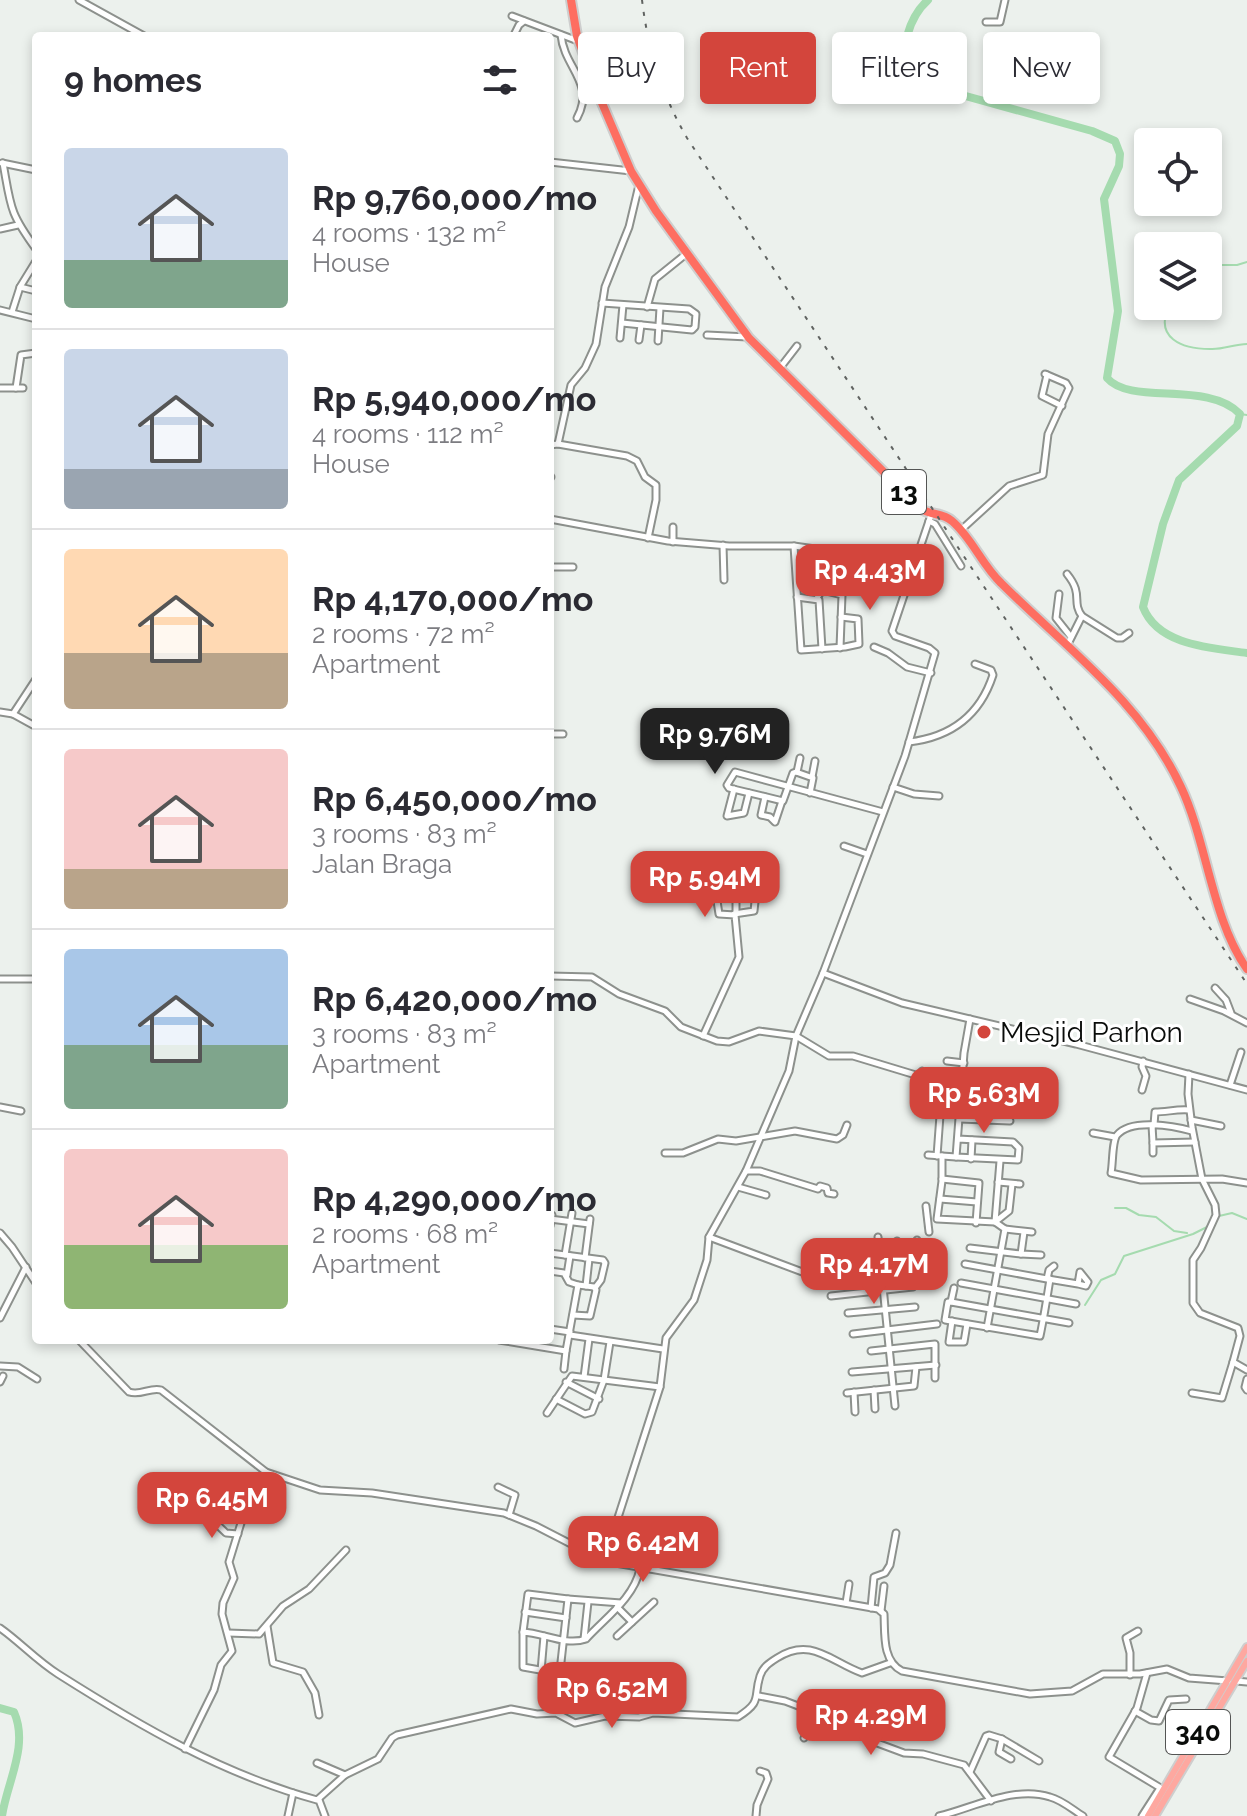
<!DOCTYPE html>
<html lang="en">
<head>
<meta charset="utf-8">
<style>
	body { margin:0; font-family:Raleway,sans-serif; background:#f2f2f3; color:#2b2b33; height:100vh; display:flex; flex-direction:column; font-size:30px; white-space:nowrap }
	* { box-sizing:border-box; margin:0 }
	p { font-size:26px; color:#7c7c81 }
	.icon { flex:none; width:44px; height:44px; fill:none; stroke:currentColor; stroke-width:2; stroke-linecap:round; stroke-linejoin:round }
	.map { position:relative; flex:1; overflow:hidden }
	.details { position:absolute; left:32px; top:32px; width:522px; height:1312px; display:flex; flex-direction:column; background:#fff; border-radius:8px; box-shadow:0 4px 12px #0003 }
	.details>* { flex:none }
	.guide { position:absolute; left:578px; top:32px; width:548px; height:72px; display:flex; gap:16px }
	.fabs { position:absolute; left:1134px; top:128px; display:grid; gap:16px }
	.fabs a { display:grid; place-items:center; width:88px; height:88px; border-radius:8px; background:#fff; box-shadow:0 4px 12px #0003; font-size:40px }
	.price { position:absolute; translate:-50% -68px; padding:0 18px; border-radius:16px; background:#d3453c; color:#fff; font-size:26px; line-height:52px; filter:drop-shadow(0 2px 4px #0008) }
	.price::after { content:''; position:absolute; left:50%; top:48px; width:24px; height:18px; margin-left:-12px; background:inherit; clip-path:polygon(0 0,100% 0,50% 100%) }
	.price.current { background:#222; color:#fff }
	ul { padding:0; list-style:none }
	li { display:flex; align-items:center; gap:24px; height:200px; padding:0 32px }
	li+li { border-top:2px solid #e1e1e2 }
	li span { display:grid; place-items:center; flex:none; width:224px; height:160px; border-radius:8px; color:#555 }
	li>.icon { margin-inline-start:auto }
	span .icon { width:96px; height:96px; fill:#fffc; stroke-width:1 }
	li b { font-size:34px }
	h2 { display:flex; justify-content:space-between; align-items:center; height:96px; padding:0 32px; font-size:34px }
	.chip { padding:0 28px; border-radius:8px; background:#fff; box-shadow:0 4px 12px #0003; font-size:28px; line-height:72px }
	.chip.current { background:#d3453c; color:#fff }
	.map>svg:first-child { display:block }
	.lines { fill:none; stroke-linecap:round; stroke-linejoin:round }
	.stream { stroke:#a5dbaf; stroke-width:2 }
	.river { stroke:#a5dbaf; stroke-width:8 }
	.minor-casing { stroke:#8d918d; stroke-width:9 }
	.major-casing { stroke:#cecece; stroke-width:10 }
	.highway-casing { stroke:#cecece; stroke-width:12 }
	.minor { stroke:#fff; stroke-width:5 }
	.major { stroke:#fea8a0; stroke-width:6 }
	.highway { stroke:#fe6e61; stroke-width:8 }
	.rail { stroke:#606361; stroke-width:2; stroke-dasharray:4 8; stroke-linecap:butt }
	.poi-dot { fill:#d3453c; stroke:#fff; stroke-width:3 }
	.labels { text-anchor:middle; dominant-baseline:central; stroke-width:6; stroke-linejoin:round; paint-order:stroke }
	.shield { fill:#fff; stroke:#545554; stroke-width:2 }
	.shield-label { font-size:26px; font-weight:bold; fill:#0a0c0a }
	.poi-label { font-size:28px; fill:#0a0c0a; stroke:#fff; text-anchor:start }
</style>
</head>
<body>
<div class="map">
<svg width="1247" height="1816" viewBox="0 0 1247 1816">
	<rect width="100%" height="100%" fill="#ecf1ed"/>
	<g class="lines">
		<g class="stream">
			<polyline points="1208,265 1237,265 1247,262"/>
			<path d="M1169 306C1154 338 1182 349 1210 349 1223 350 1234 344 1247 344"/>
			<polyline points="1240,414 1247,415"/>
			<polyline points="1115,1208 1126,1208 1139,1215 1156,1217 1174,1231 1187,1233"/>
			<polyline points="1219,1216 1232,1213 1247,1219"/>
			<polyline points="1085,1305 1101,1280 1115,1274 1124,1256 1193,1234 1207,1227 1212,1218"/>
		</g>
		<g class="river">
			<path d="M928 0C908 18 901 49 906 74L915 82 1092 131 1115 141 1120 154 1119 166 1104 199 1118 311 1107 378C1131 406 1208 380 1240 414L1237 426 1179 480 1163 524 1143 607C1158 646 1212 648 1247 653"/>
			<path d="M0 1708 14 1712C29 1746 7 1782 2 1816"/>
		</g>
		<defs>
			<g id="minor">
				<polyline points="79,0 144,36"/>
				<polyline points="512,16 578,41"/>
				<polyline points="986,22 1000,22 1005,0"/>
				<polyline points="514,35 519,25 524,21"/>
				<path d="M561 35C564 68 596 83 577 118"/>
				<polyline points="550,162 631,171"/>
				<polyline points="2,163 36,170"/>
				<path d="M3 163C11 207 9 212 36 249"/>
				<polyline points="0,229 18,225"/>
				<polyline points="20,287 36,291"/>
				<polyline points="602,303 689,309 696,314 695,327 692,330 622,323"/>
				<polyline points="647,307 655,279 686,254"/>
				<polyline points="0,310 36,319"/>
				<polyline points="12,312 20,287 36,261"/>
				<polyline points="707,335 748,337"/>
				<polyline points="620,338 623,305"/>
				<polyline points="639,340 641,325"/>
				<polyline points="658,341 660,308"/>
				<polyline points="780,368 797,346"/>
				<polyline points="1047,375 1042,396 1062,406"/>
				<polyline points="0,388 23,388"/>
				<polyline points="16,388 21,355 36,353"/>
				<polyline points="558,444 627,456 637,461 645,477 656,485 656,500 648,538"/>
				<polyline points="550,445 558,444 571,385 585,368 596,344 605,287 629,227 639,185"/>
				<polyline points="550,477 551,477"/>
				<polyline points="550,519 668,541 729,546 794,546 913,563"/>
				<polyline points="929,521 935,524 961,566"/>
				<polyline points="961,530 1009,486 1043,475 1048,434 1069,388 1066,383 1045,374"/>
				<polyline points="673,542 673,527"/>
				<polyline points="723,545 724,580"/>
				<polyline points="794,546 801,650 845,647 859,644 858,619 841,617"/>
				<polyline points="550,567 573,567"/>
				<path d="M1067 574C1084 595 1071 601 1082 616L1068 644"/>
				<polyline points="1059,594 1056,618 1071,637"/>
				<polyline points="797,597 819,600 822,649"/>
				<polyline points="817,598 822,590 842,595 840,648"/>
				<polyline points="1082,616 1117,638 1122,638 1129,633"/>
				<polyline points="874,647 888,653 907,667 931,673"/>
				<polyline points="0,712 13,714 36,679"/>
				<polyline points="13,714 33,725 36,723"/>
				<polyline points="550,734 563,734"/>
				<path d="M909 742C951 737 980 715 993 675L991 670 975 664"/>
				<polyline points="797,772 800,758"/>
				<polyline points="812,777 815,761"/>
				<polyline points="893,787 914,794 939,796"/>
				<polyline points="734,789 727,816 744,813 749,793"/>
				<path d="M810 793 813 778 796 772 793 773 783 801 729 788 727 785 735 772C784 785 834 799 883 812"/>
				<polyline points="765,797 761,815 770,817 775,822 782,801"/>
				<polyline points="844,846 867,854"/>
				<polyline points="736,886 736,912"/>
				<polyline points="734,914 754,911 756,892 761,891 762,884 772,888"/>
				<polyline points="823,973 902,1003 1076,1044 1247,1090"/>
				<polyline points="550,976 592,977 619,994 665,1011 681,1027 717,1041 729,1042 759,1031 796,1036 829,1056 853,1056 919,1076 922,1071"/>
				<polyline points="0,979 36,979"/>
				<polyline points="1215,988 1226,1000 1231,1013"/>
				<polyline points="1190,999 1224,1011 1247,1023"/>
				<polyline points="703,1036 739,957 735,915 719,914 715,888"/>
				<polyline points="947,1061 964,1063"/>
				<polyline points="1189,1074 1188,1094 1192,1127 1202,1179 1215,1205 1216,1215 1201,1248 1193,1260 1193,1303 1200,1313 1238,1328 1240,1336 1233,1362 1247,1370"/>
				<polyline points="947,1081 962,1083"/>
				<polyline points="1230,1085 1241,1052"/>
				<polyline points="1142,1090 1146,1076 1142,1067 1143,1061"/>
				<polyline points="0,1107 21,1111"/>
				<polyline points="960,1119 1010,1121"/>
				<polyline points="1191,1120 1221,1126"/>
				<polyline points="1152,1125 1153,1143"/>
				<path d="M1154 1125 1155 1112C1167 1112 1176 1109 1189 1110"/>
				<path d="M1192 1131C1174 1126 1131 1118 1117 1135 1112 1141 1113 1164 1111 1173L1141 1180 1222 1179 1247 1183"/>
				<polyline points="1093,1133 1115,1137"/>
				<polyline points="958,1139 1013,1142 1019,1148 1018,1160 956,1157 964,1053 970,1019"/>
				<polyline points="665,1153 683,1153 718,1139 736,1141 795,1131 837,1139 843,1135 847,1125"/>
				<polyline points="1153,1153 1153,1143 1195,1142"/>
				<polyline points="928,1155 956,1157"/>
				<polyline points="937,1156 941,1102 961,1100 1006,1104"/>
				<polyline points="942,1156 942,1181 937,1219 995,1222 1009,1211 1012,1184"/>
				<polyline points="971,1159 972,1140"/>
				<polyline points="746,1171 760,1171 818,1189 820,1186 827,1188 828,1193 834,1194"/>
				<polyline points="942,1179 979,1183 976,1223"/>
				<polyline points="998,1182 1020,1184"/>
				<polyline points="738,1187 766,1195"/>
				<polyline points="940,1199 977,1202"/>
				<polyline points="926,1206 929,1232"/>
				<polyline points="550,1219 589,1224"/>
				<polyline points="550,1226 552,1215"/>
				<polyline points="1005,1229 1032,1232"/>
				<polyline points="1024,1232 1021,1254 1041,1255"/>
				<polyline points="0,1233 12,1247 36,1283"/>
				<polyline points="709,1237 813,1276 825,1278 874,1271 877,1276 882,1277 895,1406"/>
				<polyline points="897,1241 899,1268"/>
				<polyline points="917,1248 918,1262"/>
				<polyline points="970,1248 1021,1254"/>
				<polyline points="898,1250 917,1248 917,1240"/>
				<polyline points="550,1253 603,1260 605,1263 601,1280 595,1288"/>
				<polyline points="565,1255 572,1213"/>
				<polyline points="862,1257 862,1272"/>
				<polyline points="585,1258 590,1219"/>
				<polyline points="881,1262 889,1264 887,1275 882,1277"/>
				<polyline points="965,1264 1047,1279 1049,1270 1054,1266"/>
				<polyline points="890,1268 915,1268"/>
				<polyline points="874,1271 874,1265 881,1262 878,1237"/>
				<polyline points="567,1275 570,1256"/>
				<polyline points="1048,1279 1078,1284 1080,1272 1088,1282 1086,1286 1078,1284"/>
				<path d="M1050 1279C1047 1298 1044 1317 1040 1336L945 1320 948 1302H951C991 1309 1030 1316 1069 1323"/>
				<polyline points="961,1283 1076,1304"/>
				<polyline points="586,1286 589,1259"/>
				<polyline points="831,1296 913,1287"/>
				<polyline points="951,1302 954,1288"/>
				<polyline points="848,1313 915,1307"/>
				<polyline points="573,1315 590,1316 596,1290 594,1287 578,1285"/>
				<polyline points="0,1318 26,1267"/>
				<polyline points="952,1321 949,1342 964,1342 967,1324"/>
				<polyline points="987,1328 1005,1229 995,1222 1000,1161"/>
				<polyline points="550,1329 570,1332"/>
				<polyline points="853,1334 937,1324"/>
				<polyline points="570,1335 663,1349"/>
				<path d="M79 1340 129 1392C141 1396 150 1387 161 1390L266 1472 320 1490 372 1493 504 1513 536 1526 604 1561 878 1609 884 1614C885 1634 882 1661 902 1671L1030 1694 1072 1691 1103 1674H1140L1167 1669 1189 1678 1228 1681"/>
				<polyline points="499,1340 566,1351 578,1285 569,1282 564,1273 550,1271"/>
				<polyline points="871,1351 935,1344 935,1378"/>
				<polyline points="0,1366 18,1367 37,1379"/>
				<polyline points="564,1369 566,1351"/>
				<polyline points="852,1372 936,1365"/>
				<polyline points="584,1377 589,1339"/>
				<polyline points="1247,1379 1245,1387 1247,1390"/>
				<polyline points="0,1382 3,1376"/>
				<polyline points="566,1382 599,1399"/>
				<polyline points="874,1390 875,1409"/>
				<polyline points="854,1392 855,1412"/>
				<polyline points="847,1393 914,1386 916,1367"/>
				<polyline points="1192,1393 1222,1398 1233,1362"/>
				<polyline points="556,1399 585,1414 592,1412 604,1380 610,1342"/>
				<polyline points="547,1413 572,1376 660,1387"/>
				<polyline points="498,1487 515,1495 509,1515"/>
				<polyline points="256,1494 276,1504"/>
				<polyline points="200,1508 226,1533 238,1534"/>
				<polyline points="604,1561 660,1387 666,1338 694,1300 707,1260 709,1237 746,1171 789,1071 796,1036 823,973 905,756 935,653 929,648 895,636 892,631 931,515"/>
				<path d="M621 1603 568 1599 560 1671 557 1673 523 1667V1632C543 1633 566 1646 586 1639 605 1618 634 1598 640 1569"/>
				<polyline points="846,1603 849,1584"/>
				<polyline points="617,1607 632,1622"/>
				<polyline points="871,1608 874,1577 885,1573 890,1565 896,1533"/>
				<polyline points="881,1611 884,1586"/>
				<polyline points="525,1612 566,1618"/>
				<polyline points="267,1626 273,1663 303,1672 315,1693 319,1715"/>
				<path d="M0 1628C20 1642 37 1661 58 1674 140 1726 222 1774 317 1800L345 1775 378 1759 392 1738 397 1735 511 1709 537 1714 556 1713 575 1723 605 1716 639 1717 653 1713 738 1717C763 1701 753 1698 760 1676 763 1667 769 1663 777 1658 811 1636 831 1662 862 1673L890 1663"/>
				<polyline points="523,1632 528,1594 568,1599"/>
				<polyline points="228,1633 259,1634 283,1606 309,1589 346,1550"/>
				<polyline points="617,1636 654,1602"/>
				<polyline points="584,1639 588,1602"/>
				<polyline points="541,1671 544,1636"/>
				<polyline points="1147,1673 1137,1708 1109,1757 1159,1787"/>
				<polyline points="1130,1675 1130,1653 1126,1638 1138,1631"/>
				<polyline points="1236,1681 1247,1682"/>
				<polyline points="759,1696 785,1701 835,1720 850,1723 869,1740 904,1753 923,1754 964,1765 991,1801"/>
				<polyline points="1135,1711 1151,1720 1159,1721 1169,1700 1186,1699"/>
				<polyline points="804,1738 817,1713"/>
				<polyline points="1002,1739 999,1752 1011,1759"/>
				<polyline points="185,1749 214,1690 221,1665 232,1651 222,1614 223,1603 234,1578 229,1562 241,1523 266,1472"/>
				<polyline points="317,1763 345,1775"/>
				<polyline points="970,1772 986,1736 989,1735 1002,1739 1039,1761"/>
				<polyline points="319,1800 325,1816"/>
				<polyline points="288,1816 293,1793"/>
				<polyline points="756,1816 757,1805 768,1779 766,1773 760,1771"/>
				<path d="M939 1816C973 1808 1015 1785 1050 1797 1062 1800 1073 1810 1083 1816"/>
				<polyline points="1142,1816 1160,1788"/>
			</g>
			<g id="major">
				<polyline points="1148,1816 1247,1647"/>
				<polyline points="1155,1816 1247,1661"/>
			</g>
			<path id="highway" d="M571 0 577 36 599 96 631 171 656 211 749 338 920 508C930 516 942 512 952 521 972 538 982 565 1001 583 1066 648 1141 701 1181 787 1207 842 1212 920 1247 969"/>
		</defs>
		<use href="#minor" class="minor-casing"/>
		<use href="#major" class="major-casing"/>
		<use href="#highway" class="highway-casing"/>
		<use href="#minor" class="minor"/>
		<use href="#major" class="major"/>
		<use href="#highway" class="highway"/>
		<path class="rail" d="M642 0C648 50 662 95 687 138L1247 984"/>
	</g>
	<circle class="poi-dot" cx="984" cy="1032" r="8"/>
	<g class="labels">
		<g class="shield">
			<rect x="882" y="470" width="44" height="44" rx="6"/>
			<rect x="1166" y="1710" width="64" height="44" rx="6"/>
		</g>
		<g class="shield-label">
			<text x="904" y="492">13</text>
			<text x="1198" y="1732">340</text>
		</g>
		<g class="poi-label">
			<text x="1000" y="1032">Mesjid Parhon</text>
		</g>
	</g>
</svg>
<div class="fabs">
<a><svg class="icon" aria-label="locate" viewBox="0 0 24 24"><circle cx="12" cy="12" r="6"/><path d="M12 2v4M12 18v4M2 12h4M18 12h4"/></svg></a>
<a><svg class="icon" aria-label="layers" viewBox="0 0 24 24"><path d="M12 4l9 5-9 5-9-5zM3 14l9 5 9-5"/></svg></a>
</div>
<b class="price" style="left:870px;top:612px">Rp 4.43M</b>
<b class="price current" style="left:715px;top:776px">Rp 9.76M</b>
<b class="price" style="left:705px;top:919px">Rp 5.94M</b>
<b class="price" style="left:984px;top:1135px">Rp 5.63M</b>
<b class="price" style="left:874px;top:1306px">Rp 4.17M</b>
<b class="price" style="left:212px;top:1540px">Rp 6.45M</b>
<b class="price" style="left:643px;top:1584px">Rp 6.42M</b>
<b class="price" style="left:612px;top:1730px">Rp 6.52M</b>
<b class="price" style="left:871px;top:1757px">Rp 4.29M</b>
<div class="guide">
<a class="chip">Buy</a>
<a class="chip current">Rent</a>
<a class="chip">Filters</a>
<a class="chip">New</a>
</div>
<section class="details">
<h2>9 homes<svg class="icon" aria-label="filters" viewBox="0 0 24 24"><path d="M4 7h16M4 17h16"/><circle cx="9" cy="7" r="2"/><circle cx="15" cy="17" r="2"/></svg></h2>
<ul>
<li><span style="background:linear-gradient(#c9d6e8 70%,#7fa58c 0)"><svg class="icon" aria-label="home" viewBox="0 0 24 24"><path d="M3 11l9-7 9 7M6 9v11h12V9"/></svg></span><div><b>Rp 9,760,000/mo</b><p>4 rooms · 132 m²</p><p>House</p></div></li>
<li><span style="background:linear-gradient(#c9d6e8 75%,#9aa5b1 0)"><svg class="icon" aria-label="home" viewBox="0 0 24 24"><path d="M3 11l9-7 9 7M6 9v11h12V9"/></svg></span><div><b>Rp 5,940,000/mo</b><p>4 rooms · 112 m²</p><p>House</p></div></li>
<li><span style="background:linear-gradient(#ffd9b3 65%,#b9a48a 0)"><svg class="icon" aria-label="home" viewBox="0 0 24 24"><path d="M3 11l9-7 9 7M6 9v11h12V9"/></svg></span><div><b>Rp 4,170,000/mo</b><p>2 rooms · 72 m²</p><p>Apartment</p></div></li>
<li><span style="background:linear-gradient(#f6c9c9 75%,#b9a48a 0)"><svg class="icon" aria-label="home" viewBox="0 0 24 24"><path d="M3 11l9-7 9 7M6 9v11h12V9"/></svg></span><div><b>Rp 6,450,000/mo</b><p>3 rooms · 83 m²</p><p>Jalan Braga</p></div></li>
<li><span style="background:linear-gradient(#a9c7e8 60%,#7fa58c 0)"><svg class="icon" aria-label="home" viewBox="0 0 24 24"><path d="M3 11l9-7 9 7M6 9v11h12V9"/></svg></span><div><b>Rp 6,420,000/mo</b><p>3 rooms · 83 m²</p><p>Apartment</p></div></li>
<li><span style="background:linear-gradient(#f6c9c9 60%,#8fb573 0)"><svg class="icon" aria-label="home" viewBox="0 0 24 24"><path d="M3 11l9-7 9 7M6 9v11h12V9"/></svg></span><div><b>Rp 4,290,000/mo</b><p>2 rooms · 68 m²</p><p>Apartment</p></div></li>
</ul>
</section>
</div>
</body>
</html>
